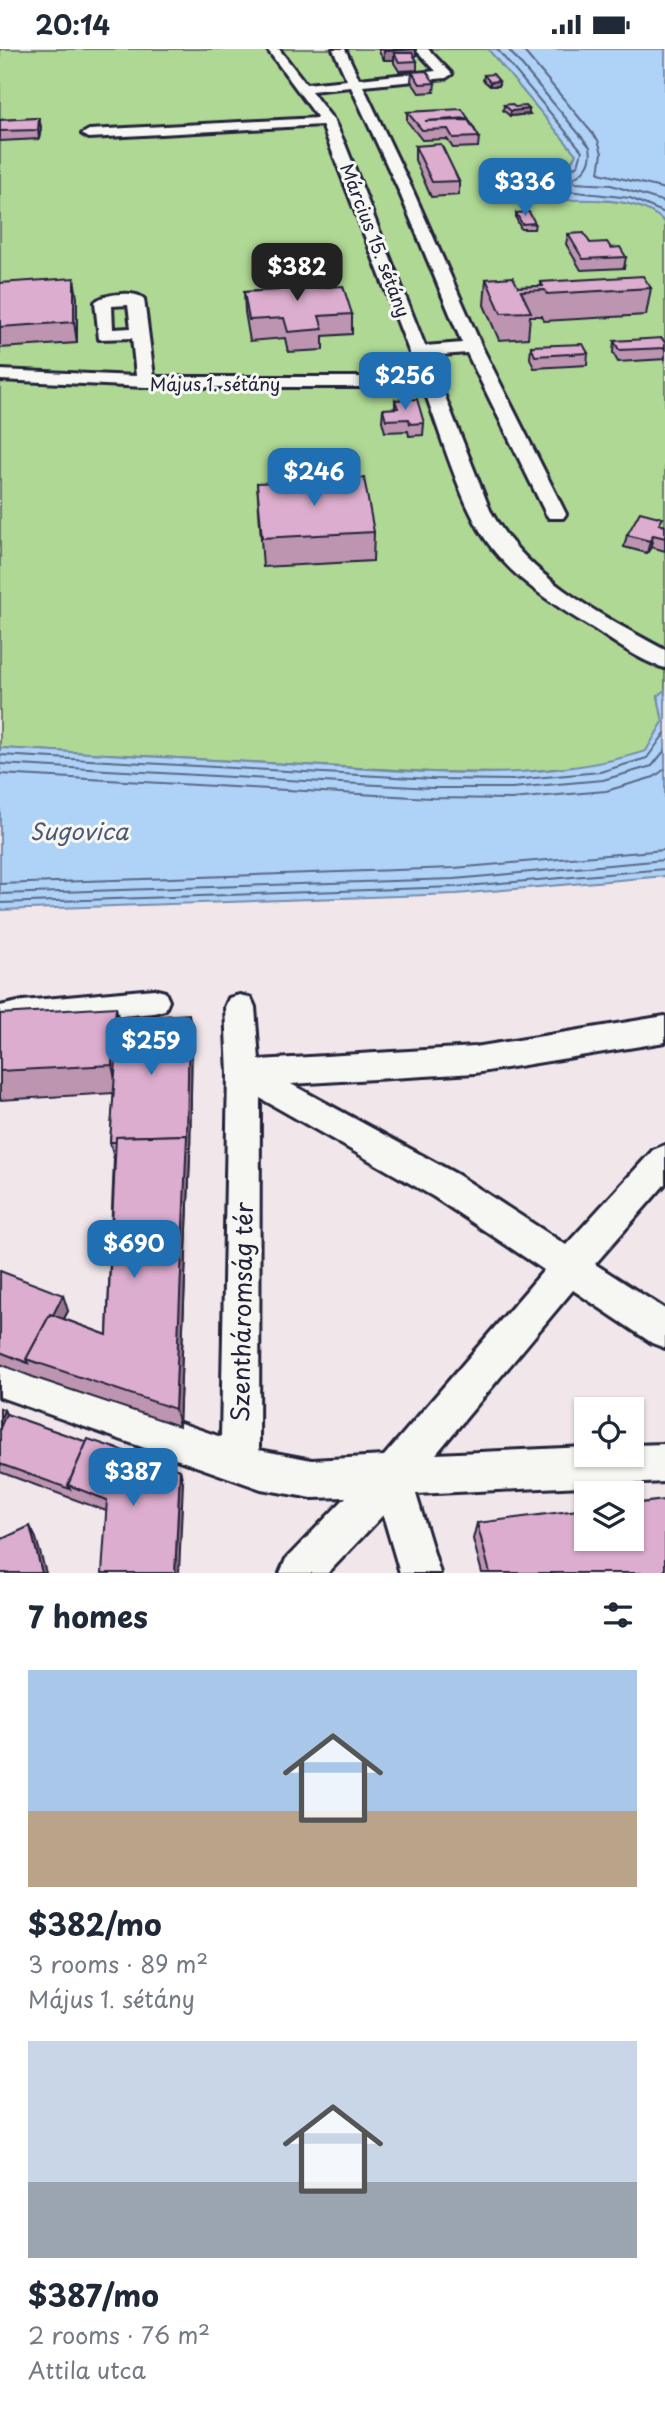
<!DOCTYPE html>
<html lang="en">
<head>
<meta charset="utf-8">
<style>
	body { margin:0; font-family:"Playpen Sans",sans-serif; background:#f2f2f3; color:#1f2937; height:100vh; display:flex; flex-direction:column; font-size:26px; white-space:nowrap }
	* { box-sizing:border-box; margin:0 }
	p { font-size:23px; color:#747a83 }
	.icon { flex:none; width:38px; height:38px; fill:none; stroke:currentColor; stroke-width:2; stroke-linecap:round; stroke-linejoin:round }
	.map { position:relative; height:1524px; overflow:hidden }
	.drawer { display:flex; flex-direction:column; background:#fff; flex:1 }
	.drawer>* { flex:none }
	.fabs { position:absolute; left:574px; top:1348px; display:grid; gap:14px }
	.fabs a { display:grid; place-items:center; width:70px; height:70px; border-radius:0px; background:#fff; box-shadow:0 2px 5px #0004; font-size:35px }
	.price { position:absolute; translate:-50% -60px; padding:0 16px; border-radius:14px; background:#1f6fb2; color:#fff; font-size:23px; line-height:46px; filter:drop-shadow(0 2px 4px #0008) }
	.price::after { content:''; position:absolute; left:50%; top:42px; width:21px; height:16px; margin-left:-10px; background:inherit; clip-path:polygon(0 0,100% 0,50% 100%) }
	.price.selected { background:#222; color:#fff }
	ul { padding:0; list-style:none }
	li { display:grid; align-content:center; gap:14px; height:371px; padding:0 28px }
	li span { display:grid; place-items:center; height:217px; border-radius:0px; color:#555 }
	li>.icon { margin-inline-start:auto }
	span .icon { width:126px; height:126px; fill:#fffc; stroke-width:1 }
	li b { font-size:30px }
	h2 { display:flex; justify-content:space-between; align-items:center; height:84px; padding:0 28px; font-size:30px }
	.status { display:flex; justify-content:space-between; align-items:center; height:49px; padding:0 35px; background:#fff; direction:ltr }
	.status svg { height:19px; fill:currentColor }
	.map>svg:first-child { display:block }
	.green { fill:#afd894; stroke:#687d68; stroke-width:2 }
	.water { fill:#afd2f7; stroke:#778cac; stroke-width:2 }
	.lines { fill:none; stroke-linecap:round; stroke-linejoin:round }
	.shore { stroke:#5a6886; stroke-width:2 }
	.minor-casing { stroke:#22223b; stroke-width:6 }
	.minor { fill:#f6f6f2; fill-rule:evenodd }
	.wall { fill:#bd95b1; stroke:#22223b; stroke-width:2 }
	.shaded-wall { fill:#9a7990; stroke:#22223b; stroke-width:2 }
	.building { fill:#dcadce; stroke:#22223b; stroke-width:2 }
	.labels { text-anchor:middle; dominant-baseline:central; stroke-width:6; stroke-linejoin:round; paint-order:stroke }
	.far-street-label { font-size:18px; fill:#22223b; stroke:#f6f6f2 }
	.water-label { font-size:23px; font-style:italic; fill:#4c5773; stroke:#f6f6f2 }
	.near-street-label { font-size:24px; fill:#22223b; stroke:#f6f6f2 }
</style>
</head>
<body>
<div class="status"><b>20:14</b><svg viewBox="0 0 49 12"><path d="M0 12V9h3v3zM5 12V6h3v6zM10 12V3h3v9zM15 12V0h3v12zM26 1h20v11H26zM47 4h2v5h-2z"/></svg></div>
<div class="map">
<svg width="665" height="1524" viewBox="0 0 665 1524">
	<rect width="100%" height="100%" fill="#f1e7eb"/>
	<filter id="ink" filterUnits="userSpaceOnUse"><feTurbulence type="fractalNoise" baseFrequency=".0143" numOctaves="2"/><feDisplacementMap in="SourceGraphic" scale="14" xChannelSelector="R" yChannelSelector="G"/><feConvolveMatrix kernelMatrix="1 2 1 2 8 2 1 2 1" color-interpolation-filters="sRGB"/></filter>
	<g filter="url(#ink)">
		<path class="green" d="M0 0H488L576 105 573 112 538 121 565 150C597 151 641 149 665 173V641L658 647 663 673 646 703 599 716 511 724 433 723 0 699Z"/>
		<g class="water">
			<path d="M488 0H665V173C641 149 596 150 565 151L537 121 572 112 576 105Z"/>
			<path d="M665 641V827L456 845 0 861V699C106 705 212 711 319 717 427 723 541 735 646 702L663 673 658 647Z"/>
		</g>
		<g class="lines">
			<g class="shore">
				<polyline points="497,0 582,102 578,116 555,127 567,142 630,149 665,164"/>
				<path d="M508 0 590 98C593 112 586 122 574 129V134L611 136 665 153"/>
				<polyline points="522,0 598,91 602,104 599,124 665,140"/>
				<polyline points="0,706 432,730 512,731 600,723 647,709 665,684"/>
				<polyline points="0,715 432,739 512,739 603,731 652,717 665,701"/>
				<polyline points="0,725 431,749 511,750 606,742 654,728 665,720"/>
				<polyline points="0,835 454,819 665,801"/>
				<polyline points="0,845 454,830 665,811"/>
				<polyline points="0,854 455,838 665,820"/>
			</g>
			<defs>
				<g id="minor">
					<path d="M267 0H279L306 35 347 31 333 0H345L359 30 436 22 415 0H428L452 25 446 29 363 37 413 142 482 298 566 465 563 469H549L546 465 467 304 429 307 490 461C526 528 600 566 665 601V619C640 612 616 594 594 580 555 557 509 527 484 488 459 450 440 382 423 338H146L0 331V321L136 327 132 289 99 290 95 253C103 245 135 241 144 250L154 328H419L322 76 89 89 82 85 89 81 318 69ZM351 38 399 142 462 294 425 297 345 95 334 72 311 42ZM128 256 131 279 113 280 112 257Z"/>
					<polygon points="154,940 165,943 169,952 165,961 154,964 23,976 0,981 0,957 23,952"/>
					<path d="M240 946 251 949 255 958 259 1011 475 998 665 967V993L475 1024 291 1035 458 1126 566 1196 653 1101 665 1096V1135L595 1215 665 1260V1299L652 1294 573 1241 436 1405 586 1398V1405H632V1396L665 1395V1433L416 1445 440 1524H400L383 1466 328 1524H280L286 1510 346 1448 312 1449 261 1440 0 1348V1312L221 1388 228 1025 225 958 229 949ZM260 1049 434 1148 544 1221 384 1407 312 1411 259 1401Z"/>
				</g>
			</defs>
			<use href="#minor" class="minor-casing"/>
			<use href="#minor" class="minor"/>
		</g>
		<g class="wall">
			<polygon points="379,0 416,0 416,6 414,7 417,12 417,21 399,22 394,14 394,11 384,11 379,3"/>
			<polygon points="412,23 435,34 434,43 419,44 411,32"/>
			<polygon points="484,26 499,32 499,37 490,37 483,31"/>
			<polygon points="504,56 515,58 529,65 510,67 503,61"/>
			<polygon points="407,63 468,69 479,88 478,98 453,99 447,90 422,91 407,72"/>
			<polygon points="39,69 41,79 39,90 0,92 0,71"/>
			<polygon points="415,97 459,132 459,146 431,148 415,111"/>
			<polygon points="516,164 535,174 534,180 521,180 516,169"/>
			<polygon points="568,185 626,208 624,219 581,221 566,195"/>
			<polygon points="274,226 311,239 352,265 352,285 323,287 323,301 288,303 285,289 250,292 245,263 244,243 274,241"/>
			<polygon points="486,230 518,238 541,237 541,233 651,239 646,266 544,272 542,267 530,267 528,289 499,291 484,256"/>
			<polygon points="0,234 77,249 77,294 0,299"/>
			<polygon points="614,292 665,294 665,310 618,313 613,304"/>
			<polygon points="531,297 588,304 587,316 534,319 530,309"/>
			<polygon points="395,351 424,374 423,386 409,387 408,382 385,383 382,372 383,360 395,360"/>
			<polygon points="257,434 374,483 373,512 263,518"/>
			<polygon points="662,476 665,477 665,502 651,498 647,504 624,498 627,486"/>
			<polygon points="0,965 119,970 192,983 190,1107 179,1377 33,1328 0,1315 0,1222 68,1262 64,1270 107,1286 114,1110 110,1093 114,1044 0,1051"/>
			<polygon points="0,1359 4,1361 6,1365 87,1393 180,1421 183,1434 106,1462 0,1423"/>
			<polygon points="477,1474 665,1524 482,1524 473,1490"/>
		</g>
		<g class="shaded-wall">
			<polygon points="416,0 416,6 410,10 394,4 394,11 384,11 384,2"/>
			<polygon points="499,32 499,37 490,37 490,33"/>
			<polygon points="529,60 529,65 510,67 511,62"/>
			<polygon points="39,69 41,79 39,90 38,81"/>
			<polygon points="74,229 77,249 77,294 74,273"/>
			<polygon points="653,486 651,498 647,504 650,492"/>
			<polygon points="116,958 122,987 118,1044 112,1016"/>
			<polygon points="189,965 192,983 190,1107 179,1377 175,1360"/>
			<polygon points="63,1246 68,1262 40,1315 29,1311"/>
			<polygon points="4,1361 11,1375 0,1399 0,1371"/>
			<polygon points="180,1421 183,1434 179,1524 175,1524"/>
			<polygon points="30,1477 36,1489 46,1524 42,1524"/>
		</g>
		<g class="building">
			<polygon points="383,0 411,0 384,2"/>
			<polygon points="394,4 412,4 417,12 399,13"/>
			<polygon points="426,22 435,34 420,35 412,23"/>
			<polygon points="493,25 499,32 490,33 484,26"/>
			<polygon points="511,55 515,58 526,57 529,60 511,62 504,56"/>
			<polygon points="462,60 468,69 425,72 468,71 479,88 453,89 448,80 422,81 407,63"/>
			<polygon points="39,69 38,81 0,82 0,71"/>
			<polygon points="441,95 459,132 432,133 415,97"/>
			<polygon points="529,163 535,174 522,175 516,164"/>
			<polygon points="584,184 590,194 607,193 611,199 620,198 626,208 583,210 568,185"/>
			<polygon points="307,224 311,239 343,237 352,265 319,267 323,280 288,283 284,269 249,271 244,243 278,241 274,226"/>
			<polygon points="643,227 651,239 547,245 545,241 521,242 531,263 501,264 486,230 513,228 518,238 543,237 541,233"/>
			<polygon points="74,229 74,273 0,278 0,234"/>
			<polygon points="662,289 665,294 665,299 619,301 614,292"/>
			<polygon points="583,295 588,304 535,307 531,297"/>
			<polygon points="417,350 424,374 410,375 409,370 386,371 383,360 398,359 395,351"/>
			<polygon points="364,429 374,483 262,489 257,434"/>
			<polygon points="640,463 663,469 659,475 665,477 665,489 653,486 650,492 627,486"/>
			<polygon points="116,958 112,1016 0,1022 0,965"/>
			<polygon points="189,965 187,1090 187,1086 116,1088 116,1093 110,1093 119,970"/>
			<polygon points="187,1086 175,1360 26,1310 50,1265 107,1286 116,1088"/>
			<polygon points="0,1222 63,1246 53,1266 50,1265 26,1310 28,1314 0,1303"/>
			<polygon points="0,1359 4,1361 0,1371"/>
			<polygon points="6,1365 87,1393 68,1436 70,1440 0,1415 0,1379"/>
			<polygon points="88,1390 180,1421 175,1524 102,1524 107,1451 68,1436"/>
			<polygon points="665,1451 665,1524 490,1524 477,1474 586,1460 586,1489 632,1489 632,1455"/>
			<polygon points="30,1477 42,1524 0,1524 0,1491"/>
		</g>
	</g>
	<g class="labels">
		<g class="far-street-label">
			<text transform="translate(376 191) rotate(69)">Március 15. sétány</text>
			<text x="215" y="334">Május 1. sétány</text>
		</g>
		<g class="water-label">
			<text x="79" y="781">Sugovica</text>
		</g>
		<g class="near-street-label">
			<text transform="translate(241 1263) rotate(-89)">Szentháromság tér</text>
		</g>
	</g>
</svg>
<div class="fabs">
<a><svg class="icon" aria-label="locate" viewBox="0 0 24 24"><circle cx="12" cy="12" r="6"/><path d="M12 2v4M12 18v4M2 12h4M18 12h4"/></svg></a>
<a><svg class="icon" aria-label="layers" viewBox="0 0 24 24"><path d="M12 4l9 5-9 5-9-5zM3 14l9 5 9-5"/></svg></a>
</div>
<b class="price" style="left:525px;top:169px">$336</b>
<b class="price selected" style="left:297px;top:254px">$382</b>
<b class="price" style="left:405px;top:363px">$256</b>
<b class="price" style="left:314px;top:459px">$246</b>
<b class="price" style="left:151px;top:1028px">$259</b>
<b class="price" style="left:134px;top:1231px">$690</b>
<b class="price" style="left:133px;top:1459px">$387</b>
</div>
<section class="drawer">
<h2>7 homes<svg class="icon" aria-label="filters" viewBox="0 0 24 24"><path d="M4 7h16M4 17h16"/><circle cx="9" cy="7" r="2"/><circle cx="15" cy="17" r="2"/></svg></h2>
<ul>
<li><span style="background:linear-gradient(#a9c7e8 65%,#b9a48a 0)"><svg class="icon" aria-label="home" viewBox="0 0 24 24"><path d="M3 11l9-7 9 7M6 9v11h12V9"/></svg></span><div><b>$382/mo</b><p>3 rooms · 89 m²</p><p>Május 1. sétány</p></div></li>
<li><span style="background:linear-gradient(#c9d6e8 65%,#9aa5b1 0)"><svg class="icon" aria-label="home" viewBox="0 0 24 24"><path d="M3 11l9-7 9 7M6 9v11h12V9"/></svg></span><div><b>$387/mo</b><p>2 rooms · 76 m²</p><p>Attila utca</p></div></li>
</ul>
</section>
</body>
</html>
